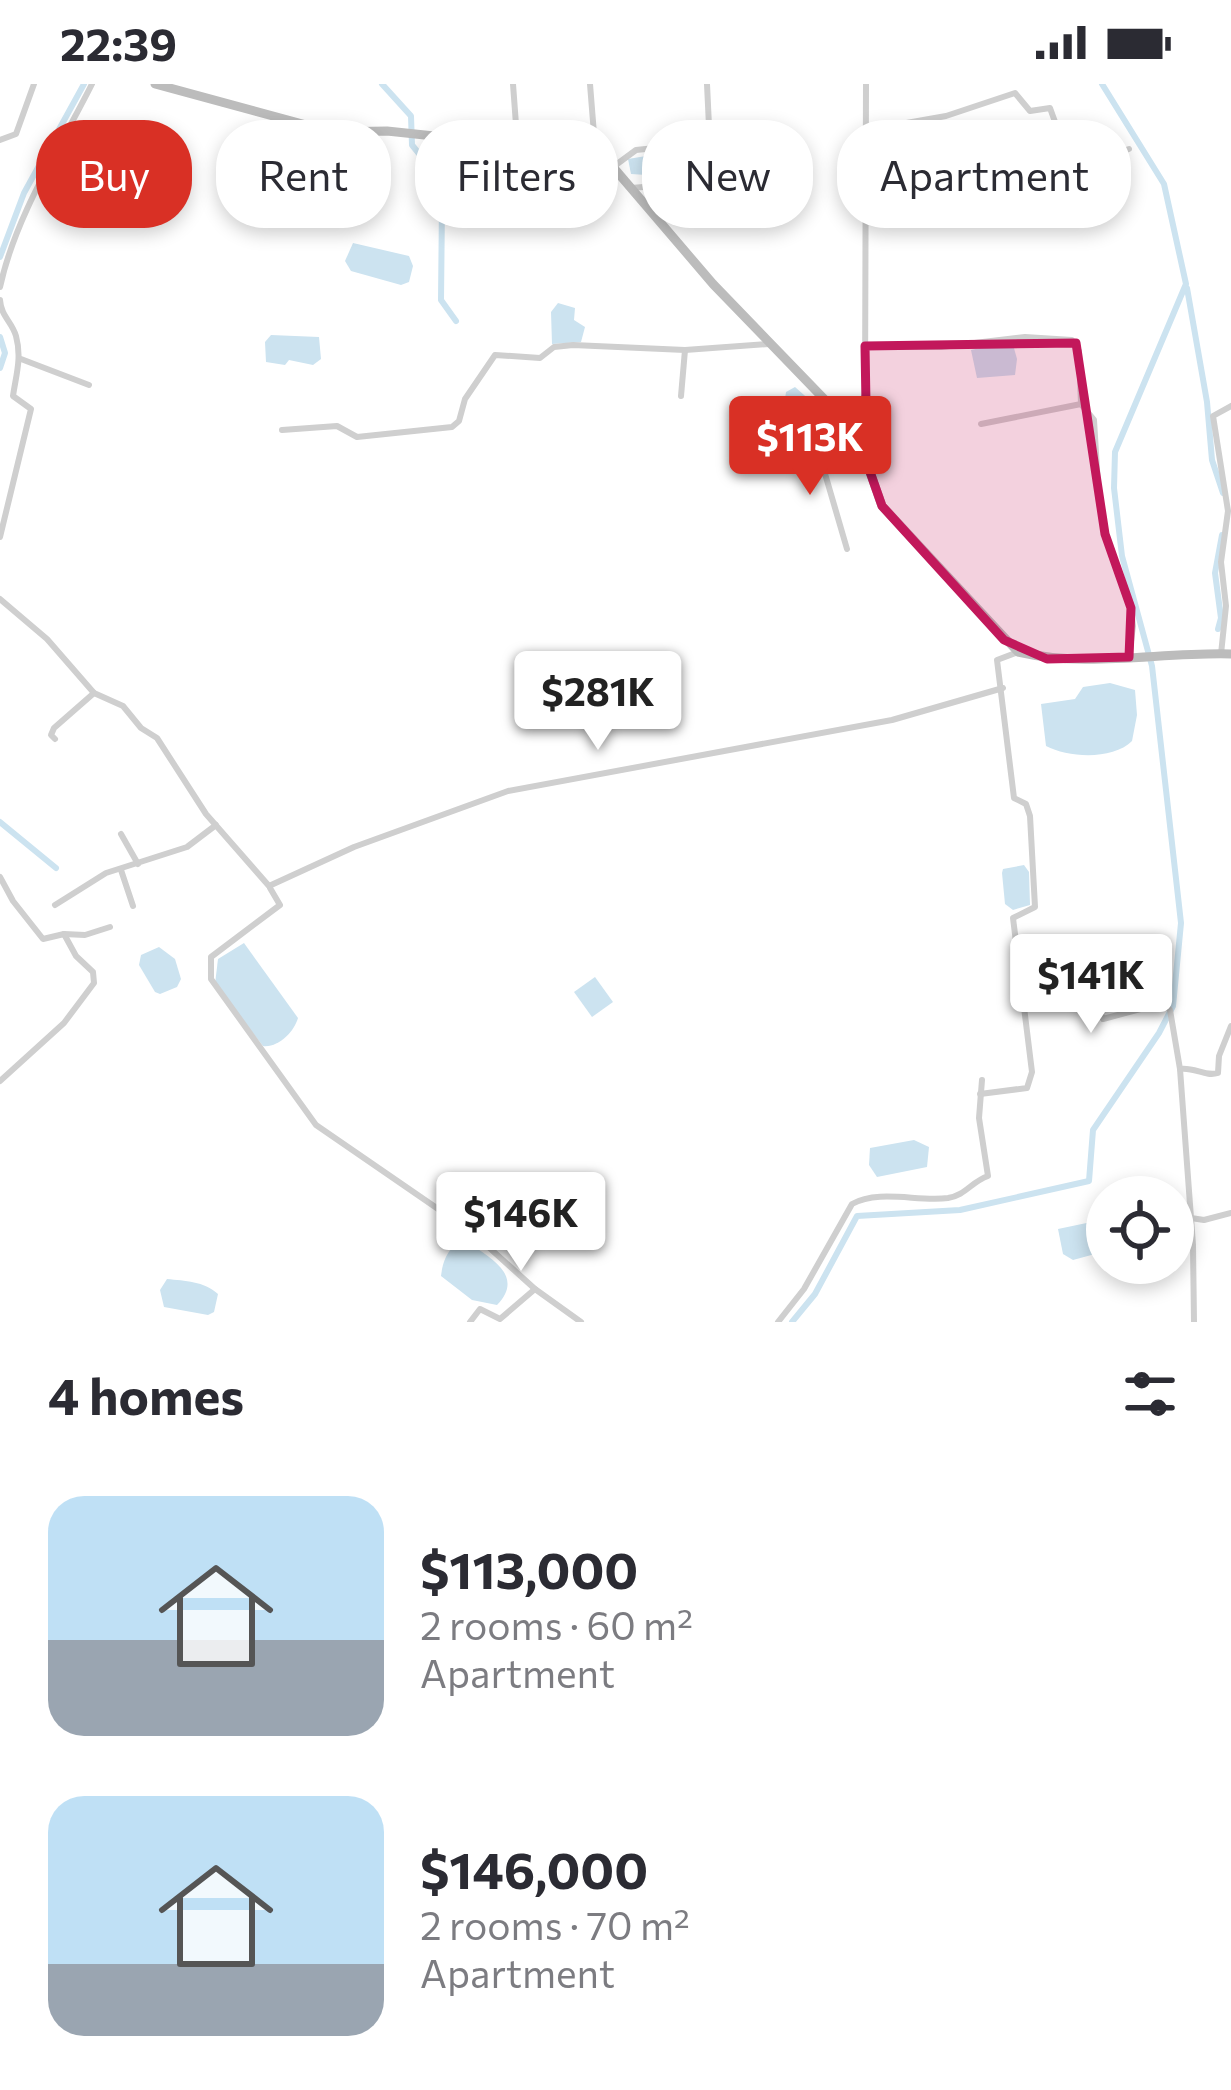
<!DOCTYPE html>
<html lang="en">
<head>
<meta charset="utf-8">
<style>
	body { margin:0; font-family:Commissioner,sans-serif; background:#f7f7f7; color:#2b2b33; height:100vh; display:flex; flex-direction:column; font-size:45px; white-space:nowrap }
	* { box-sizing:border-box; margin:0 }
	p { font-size:39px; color:#7c7c81 }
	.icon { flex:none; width:66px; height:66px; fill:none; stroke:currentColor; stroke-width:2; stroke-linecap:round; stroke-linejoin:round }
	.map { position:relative; height:1238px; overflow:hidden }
	.side { display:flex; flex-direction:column; background:#fff; flex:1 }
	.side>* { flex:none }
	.hud { position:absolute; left:36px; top:36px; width:1161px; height:108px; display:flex; gap:24px }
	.tools { position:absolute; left:1086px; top:1092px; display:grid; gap:24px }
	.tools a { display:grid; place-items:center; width:108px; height:108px; border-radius:50%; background:#fff; box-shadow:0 6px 18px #0003; font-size:60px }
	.price { position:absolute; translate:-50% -102px; padding:0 27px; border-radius:12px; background:#fff; color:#222; font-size:39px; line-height:78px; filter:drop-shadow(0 3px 6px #0008) }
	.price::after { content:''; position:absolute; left:50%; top:72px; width:36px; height:27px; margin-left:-18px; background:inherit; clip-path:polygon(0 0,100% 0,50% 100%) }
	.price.active { background:#d93025; color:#fff }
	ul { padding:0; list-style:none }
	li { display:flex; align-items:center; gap:36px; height:300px; padding:0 48px }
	li span { display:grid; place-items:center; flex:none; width:336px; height:240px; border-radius:36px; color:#555 }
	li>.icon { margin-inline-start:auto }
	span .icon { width:144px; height:144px; fill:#fffc; stroke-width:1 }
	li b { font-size:51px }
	h2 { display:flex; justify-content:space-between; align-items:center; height:144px; padding:0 48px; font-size:51px }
	.pill { padding:0 42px; border-radius:48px; background:#fff; box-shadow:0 6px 18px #0003; font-size:42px; line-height:108px }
	.pill.active { background:#d93025; color:#fff }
	.status { display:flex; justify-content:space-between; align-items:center; height:84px; padding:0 60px; background:#fff; direction:ltr }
	.status svg { height:33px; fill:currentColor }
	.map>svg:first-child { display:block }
	.water { fill:#cce3f0 }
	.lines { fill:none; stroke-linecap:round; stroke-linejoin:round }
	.canal { stroke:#cce3f0; stroke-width:6 }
	.minor { stroke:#cfcfcf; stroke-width:6 }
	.secondary { stroke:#bcbcbc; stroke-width:9 }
	.marked { fill:#c2185b; fill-opacity:0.2; stroke:#c2185b; stroke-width:9; stroke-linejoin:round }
</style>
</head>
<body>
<div class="status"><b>22:39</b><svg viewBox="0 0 49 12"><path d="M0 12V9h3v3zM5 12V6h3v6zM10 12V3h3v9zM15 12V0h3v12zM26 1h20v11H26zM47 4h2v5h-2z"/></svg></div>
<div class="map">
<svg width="1231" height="1238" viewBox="0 0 1231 1238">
	<rect width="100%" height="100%" fill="#fff"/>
	<g class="water">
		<polygon points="664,69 678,73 682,82 678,93 631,90 628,75"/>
		<polygon points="353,159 409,172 413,182 409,198 401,201 351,187 345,177"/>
		<polygon points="558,219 575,224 574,236 585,243 581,258 552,260 551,228"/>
		<polygon points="271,251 319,253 321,275 313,281 289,276 285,281 266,278 265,258"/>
		<polygon points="1012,257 1017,275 1015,291 977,294 971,266"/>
		<polygon points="795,303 831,335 828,343 807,351 787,347 782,334 786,308"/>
		<path d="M1110 599 1135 606 1137 631 1132 657C1113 676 1069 674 1046 662L1041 620 1075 615 1083 603Z"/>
		<polygon points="1024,781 1029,788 1030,821 1013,826 1005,820 1002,789 1003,785"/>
		<path d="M244 859 298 934C294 948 278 964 263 962L215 900 218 875Z"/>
		<polygon points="159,863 175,875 181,895 177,903 160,910 155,908 139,881 141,871"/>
		<polygon points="595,893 613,918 592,933 574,908"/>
		<polygon points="914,1056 929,1063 927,1083 877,1093 869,1081 870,1064"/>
		<polygon points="1096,1137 1103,1138 1106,1167 1073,1176 1063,1170 1058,1145"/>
		<path d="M467 1158C491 1174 525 1192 497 1221L472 1216 441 1192C443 1176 449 1159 467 1158Z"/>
		<path d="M167 1195C185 1197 204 1197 218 1210L214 1228 208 1231 164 1223 160 1206Z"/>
	</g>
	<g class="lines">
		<g class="canal">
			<polyline points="382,0 411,32 412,61 433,87 442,120 441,216 456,237"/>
			<polyline points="0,173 24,109 84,0"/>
			<polyline points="1187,204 1207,318 1212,376 1223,409"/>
			<polyline points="0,253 5,269 0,284"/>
			<polyline points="1218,545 1221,534 1215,489 1222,451"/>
			<polyline points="0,738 56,784"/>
			<polyline points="792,1238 815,1210 857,1132 960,1126 1089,1097 1093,1046 1159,949 1173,922 1181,839 1152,582 1122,472 1114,404 1115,368 1186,200 1164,100 1102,0"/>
		</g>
		<g class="minor">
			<polyline points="513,0 517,54"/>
			<polyline points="867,46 946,32 1015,9 1030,27 1050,24 1072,85 1129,65"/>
			<polyline points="0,56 16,50 34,0"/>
			<polyline points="590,65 594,50 590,0"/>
			<polyline points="613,83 636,66 684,61 685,45 709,42 707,0"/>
			<polyline points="631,104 681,100 684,61"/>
			<path d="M0 203C16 130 59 66 92 0"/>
			<path d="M0 216C1 232 12 238 16 252 22 274 16 291 13 312L31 325 0 453"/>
			<polyline points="865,262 941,263 1025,253 1072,256 1079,267 1081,320"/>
			<polyline points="21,275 89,301"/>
			<polyline points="681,312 685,266"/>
			<polyline points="835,325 860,320 865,311 866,0"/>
			<polyline points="981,340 1081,320 1094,336 1099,418 1105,450 1131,524 1133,542 1129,573"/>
			<polyline points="282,346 337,342 357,353 452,343 459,337 465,315 495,271 540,274 554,263 573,261 685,266 769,260"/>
			<polyline points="814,352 847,465"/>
			<polyline points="754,357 853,348"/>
			<polyline points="0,515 47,555 94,609 123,622 141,644 157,654 206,730 269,802 354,763 508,707 892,636 1003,604"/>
			<polyline points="1221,570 1226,522 1221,478 1228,427 1213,332 1231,322"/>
			<polyline points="55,655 51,651 54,644 94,609"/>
			<polyline points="121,750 138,780"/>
			<polyline points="121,786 133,822"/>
			<polyline points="0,793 13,817 43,855 64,850 76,872 93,888 94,899 64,939 0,997"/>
			<polyline points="270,804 280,821 211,873 211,895 316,1041 473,1149 535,1205"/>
			<polyline points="55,821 106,789 187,763 216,741"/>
			<polyline points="64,850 85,851 110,843"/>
			<polyline points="1026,925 1092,910 1103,935 1163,919 1170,926 1180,985 1193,1161 1194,1238"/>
			<path d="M1180 985C1195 983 1205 993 1218 989L1219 972 1231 942"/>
			<polyline points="980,1010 1027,1004 1032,988 1013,834 1035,823 1030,732 1026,720 1014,714 997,576 1018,568"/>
			<polyline points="1191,1134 1204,1136 1231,1129"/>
			<polyline points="470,1238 480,1225 500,1235 535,1205 581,1238"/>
			<path d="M778 1238 804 1205 852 1120C879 1105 918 1118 948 1114 966 1111 971 1098 988 1092L979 1034 982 996"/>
		</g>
		<path class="secondary" d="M155 0 332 48 387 47 481 57 568 55 613 83 713 200 856 348 882 422 1018 568C1087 584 1160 568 1231 570"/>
	</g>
	<path class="marked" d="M1076 259 1105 450 1131 524 1129 573 1047 575 1004 556 882 422 856 348 835 325 866 320 865 262Z"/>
</svg>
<div class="tools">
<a><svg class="icon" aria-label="locate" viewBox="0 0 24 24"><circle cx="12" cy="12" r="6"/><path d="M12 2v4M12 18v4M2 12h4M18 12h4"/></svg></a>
</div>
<b class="price active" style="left:810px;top:414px">$113K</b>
<b class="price" style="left:598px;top:669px">$281K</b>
<b class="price" style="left:1091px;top:952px">$141K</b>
<b class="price" style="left:521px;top:1190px">$146K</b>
<div class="hud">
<a class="pill active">Buy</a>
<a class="pill">Rent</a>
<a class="pill">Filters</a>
<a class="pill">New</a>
<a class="pill">Apartment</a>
</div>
</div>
<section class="side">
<h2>4 homes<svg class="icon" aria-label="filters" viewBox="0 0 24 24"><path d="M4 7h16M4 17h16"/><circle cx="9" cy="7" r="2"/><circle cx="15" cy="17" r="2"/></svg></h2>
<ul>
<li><span style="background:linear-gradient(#bfe0f5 60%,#9aa5b1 0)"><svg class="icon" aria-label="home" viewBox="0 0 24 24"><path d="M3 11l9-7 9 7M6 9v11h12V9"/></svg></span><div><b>$113,000</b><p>2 rooms · 60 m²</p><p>Apartment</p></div></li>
<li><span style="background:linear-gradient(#bfe0f5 70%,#9aa5b1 0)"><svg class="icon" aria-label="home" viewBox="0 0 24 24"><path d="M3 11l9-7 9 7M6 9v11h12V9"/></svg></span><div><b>$146,000</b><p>2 rooms · 70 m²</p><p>Apartment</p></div></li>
</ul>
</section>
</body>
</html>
